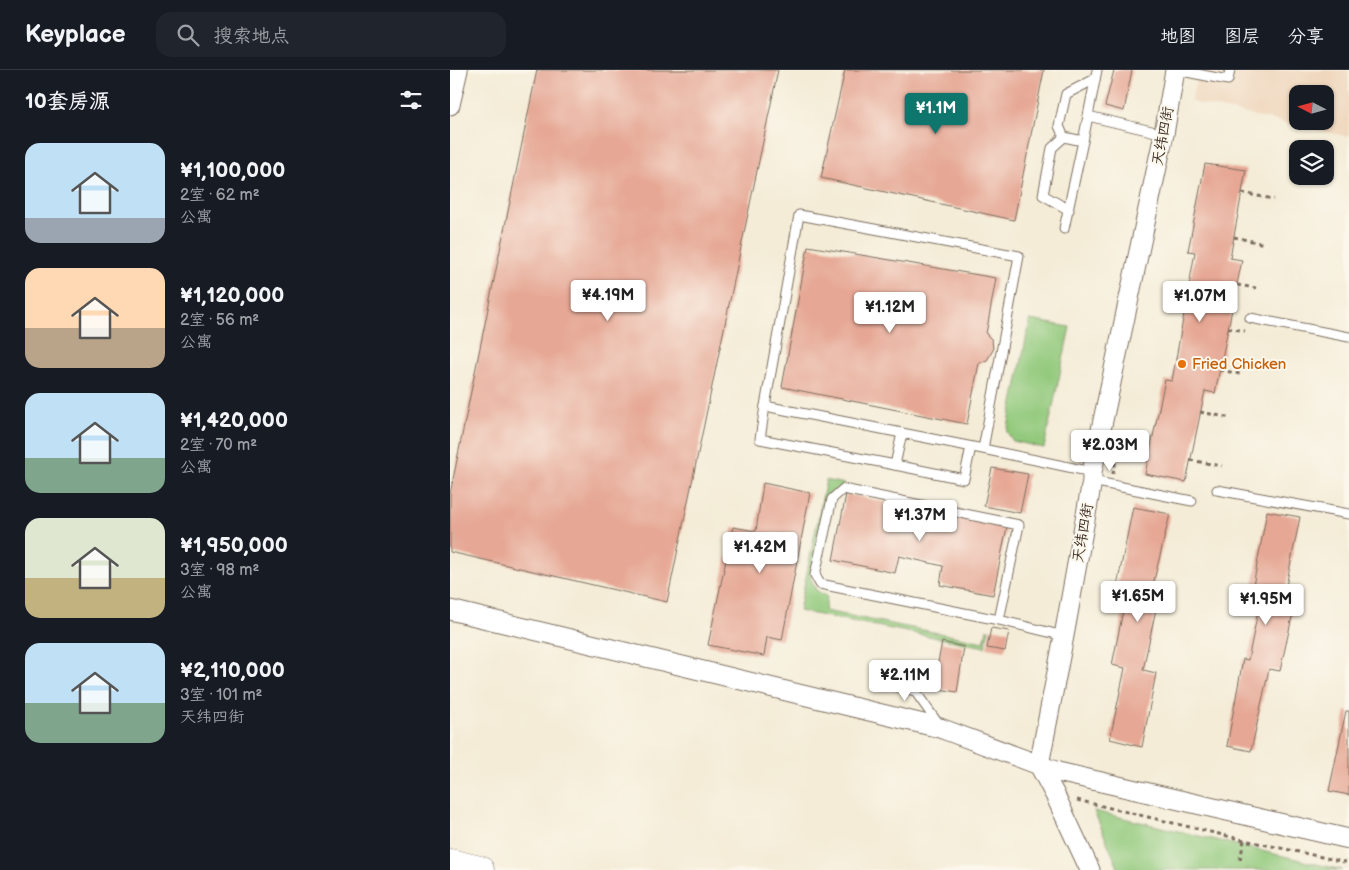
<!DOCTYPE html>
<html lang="zh">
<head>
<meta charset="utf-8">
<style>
	body { margin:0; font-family:"Balsamiq Sans","LXGW WenKai TC",sans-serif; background:#20242c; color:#f1f3f6; height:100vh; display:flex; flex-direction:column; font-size:19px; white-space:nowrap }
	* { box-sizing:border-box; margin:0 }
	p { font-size:16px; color:#9ea1a6 }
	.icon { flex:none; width:28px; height:28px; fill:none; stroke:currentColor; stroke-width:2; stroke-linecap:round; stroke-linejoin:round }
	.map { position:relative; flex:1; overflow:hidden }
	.details { display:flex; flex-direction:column; background:#171b24; width:450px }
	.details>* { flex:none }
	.needle { width:32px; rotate:276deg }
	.fabs { position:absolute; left:839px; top:15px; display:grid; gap:10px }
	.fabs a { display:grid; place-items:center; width:45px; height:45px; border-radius:10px; background:#171b24; box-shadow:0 1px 4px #0004; font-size:25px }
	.price { position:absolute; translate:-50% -42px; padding:0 11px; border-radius:5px; background:#fff; color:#222; font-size:16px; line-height:32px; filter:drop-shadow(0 1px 2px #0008) }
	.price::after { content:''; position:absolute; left:50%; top:30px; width:15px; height:11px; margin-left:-8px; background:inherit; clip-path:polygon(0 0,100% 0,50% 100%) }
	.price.current { background:#0f766e; color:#fff }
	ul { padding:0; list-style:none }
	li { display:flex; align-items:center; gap:15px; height:125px; padding:0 25px }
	li span { display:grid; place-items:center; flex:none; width:140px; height:100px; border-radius:15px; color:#555 }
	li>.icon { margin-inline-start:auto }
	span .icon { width:60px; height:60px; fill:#fffc; stroke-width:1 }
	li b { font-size:21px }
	h2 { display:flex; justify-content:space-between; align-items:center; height:60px; padding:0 25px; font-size:21px }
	header { display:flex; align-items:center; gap:30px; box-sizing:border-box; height:70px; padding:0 25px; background:#171b24; border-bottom:1px solid #363941 }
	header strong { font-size:24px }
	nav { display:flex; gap:28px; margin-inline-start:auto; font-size:18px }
	.search { width:350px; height:45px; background:#20242c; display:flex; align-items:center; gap:12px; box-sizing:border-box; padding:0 18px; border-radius:15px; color:#9ea1a6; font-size:19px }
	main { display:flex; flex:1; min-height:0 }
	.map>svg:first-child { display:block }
	.built { fill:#efd6bc; fill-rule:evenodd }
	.green { fill:#92c97c; stroke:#667a4d }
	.building { fill:#e6a794 }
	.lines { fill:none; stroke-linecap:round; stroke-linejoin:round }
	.service-casing { stroke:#7c6e5f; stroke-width:11 }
	.minor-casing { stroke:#7c6e5f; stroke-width:21 }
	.trunk-casing { stroke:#7c6e5f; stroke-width:29 }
	.path { stroke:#7c6e5f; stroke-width:3; stroke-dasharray:4 4; stroke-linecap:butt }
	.service { stroke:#fff; stroke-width:9 }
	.minor { stroke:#fff; stroke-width:19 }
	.trunk { stroke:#fff; stroke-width:28 }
	.food-dot { fill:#e8710a; stroke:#fbf7ec; stroke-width:2 }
	.labels { text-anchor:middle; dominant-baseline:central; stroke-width:4; stroke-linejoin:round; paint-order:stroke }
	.street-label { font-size:15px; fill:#3b2a1e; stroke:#fbf7ec }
	.food-label { font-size:15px; fill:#c56008; stroke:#fbf7ec; text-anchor:start }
</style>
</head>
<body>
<header>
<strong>Keyplace</strong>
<div class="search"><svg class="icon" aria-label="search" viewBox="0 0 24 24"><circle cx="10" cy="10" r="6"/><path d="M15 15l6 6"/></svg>搜索地点</div>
<nav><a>地图</a><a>图层</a><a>分享</a></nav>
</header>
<main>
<section class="details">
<h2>10套房源<svg class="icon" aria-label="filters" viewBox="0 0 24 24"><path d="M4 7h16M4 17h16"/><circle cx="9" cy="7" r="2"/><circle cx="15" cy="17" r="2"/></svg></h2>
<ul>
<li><span style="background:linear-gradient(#bfe0f5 75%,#9aa5b1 0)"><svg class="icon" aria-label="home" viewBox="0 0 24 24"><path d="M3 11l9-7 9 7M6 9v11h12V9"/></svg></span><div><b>¥1,100,000</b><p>2室 · 62 m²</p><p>公寓</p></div></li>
<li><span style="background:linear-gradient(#ffd9b3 60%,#b9a48a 0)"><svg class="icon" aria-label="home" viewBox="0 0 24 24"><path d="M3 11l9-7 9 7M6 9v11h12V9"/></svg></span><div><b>¥1,120,000</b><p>2室 · 56 m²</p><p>公寓</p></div></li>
<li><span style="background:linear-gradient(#bfe0f5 65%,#7fa58c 0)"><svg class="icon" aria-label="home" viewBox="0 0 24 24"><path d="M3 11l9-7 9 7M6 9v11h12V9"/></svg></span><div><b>¥1,420,000</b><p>2室 · 70 m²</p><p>公寓</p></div></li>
<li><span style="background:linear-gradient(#dfe7d0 60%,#c2b280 0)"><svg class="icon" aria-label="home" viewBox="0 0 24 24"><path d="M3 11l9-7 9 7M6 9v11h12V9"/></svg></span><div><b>¥1,950,000</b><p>3室 · 98 m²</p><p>公寓</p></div></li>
<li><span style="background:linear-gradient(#bfe0f5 60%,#7fa58c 0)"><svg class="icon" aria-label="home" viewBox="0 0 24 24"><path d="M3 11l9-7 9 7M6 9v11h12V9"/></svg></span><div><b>¥2,110,000</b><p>3室 · 101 m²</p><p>天纬四街</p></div></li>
</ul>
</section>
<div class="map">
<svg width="899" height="800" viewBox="0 0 899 800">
	<rect width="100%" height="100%" fill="#fbf7ec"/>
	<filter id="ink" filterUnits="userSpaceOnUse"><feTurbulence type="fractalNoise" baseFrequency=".02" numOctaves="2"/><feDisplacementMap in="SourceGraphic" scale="10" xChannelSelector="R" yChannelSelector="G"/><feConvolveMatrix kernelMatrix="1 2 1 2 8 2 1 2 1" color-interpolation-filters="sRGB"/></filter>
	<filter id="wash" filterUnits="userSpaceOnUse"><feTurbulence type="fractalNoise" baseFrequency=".0096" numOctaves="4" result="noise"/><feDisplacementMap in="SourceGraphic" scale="20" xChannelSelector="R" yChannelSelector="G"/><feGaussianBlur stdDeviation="1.12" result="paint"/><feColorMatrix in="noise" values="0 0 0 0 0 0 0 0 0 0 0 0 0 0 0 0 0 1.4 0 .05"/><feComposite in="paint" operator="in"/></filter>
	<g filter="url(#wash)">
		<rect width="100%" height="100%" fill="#f4ecd7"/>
		<path class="built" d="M748 0H899V67L741 32ZM848 24H875V51H848Z"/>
		<g class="green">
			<polygon points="580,250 620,257 594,378 563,371 557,362"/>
			<polygon points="376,410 394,414 377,426 360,507 366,520 377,527 375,541 534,572 537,559 539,559 535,577 349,541"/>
			<polygon points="644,741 892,800 669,800"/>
		</g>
		<g id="blocks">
			<g class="building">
				<polygon points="87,0 328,0 217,532 0,482 0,424"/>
				<polygon points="395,0 594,0 564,150 371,108"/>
				<polygon points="664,0 682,0 674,41 655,36"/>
				<polygon points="755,94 796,100 780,188 792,190 765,323 755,321 736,412 695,404 715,310 722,311 745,182 738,181"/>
				<polygon points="358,176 546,208 536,264 542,270 543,280 537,290 529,293 517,354 332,317"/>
				<polygon points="542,398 578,404 570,443 534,436"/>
				<polygon points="313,413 360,423 332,570 317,567 314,586 258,575 283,457 306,461"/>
				<polygon points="396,424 557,457 543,525 490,515 493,496 449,486 445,503 383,490"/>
				<polygon points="683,437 720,444 701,523 709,525 693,600 706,603 692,677 660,669 675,598 662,595 678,517 667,516"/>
				<polygon points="817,441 850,447 834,526 846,529 830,601 819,599 801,681 777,676 793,589 798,590 813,517 803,516"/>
				<polygon points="541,558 559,561 555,581 537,578"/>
				<polygon points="492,572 514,577 507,622 483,618"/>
				<polygon points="896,641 899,641 899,725 879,721"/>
			</g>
		</g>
	</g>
	<g filter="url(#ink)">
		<use href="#blocks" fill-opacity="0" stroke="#7c6e5f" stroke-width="1"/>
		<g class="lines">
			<defs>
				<g id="service">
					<polyline points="647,0 638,46 714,64"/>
					<polyline points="726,0 778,10 780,0"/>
					<polyline points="638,46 633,71 614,67 609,56 616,24 645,9"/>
					<polyline points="614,67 602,78 593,125 619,140"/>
					<polyline points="614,159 633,71"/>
					<polyline points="800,248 899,267"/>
					<polyline points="315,336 310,369 445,395"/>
					<polyline points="452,363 445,395 514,409 521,377"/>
					<polyline points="533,379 315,336 349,145 569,186 533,379 642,402"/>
					<polyline points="642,411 742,431"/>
					<polyline points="767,420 899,444"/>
					<polyline points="549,550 569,455 393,419 382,429 365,505 370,514 549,550 614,566"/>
					<polyline points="432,613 465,621 489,655"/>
				</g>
				<g id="minor">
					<polyline points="0,35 8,0"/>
					<polyline points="0,540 490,658 608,702 899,769"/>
					<polyline points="640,800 605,725 589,695 614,566 642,411 642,402 714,64 725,0"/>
				</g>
				<polyline id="trunk" points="0,793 30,800"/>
			</defs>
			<use href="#service" class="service-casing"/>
			<use href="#minor" class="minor-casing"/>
			<use href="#trunk" class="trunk-casing"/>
			<g class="path">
				<polyline points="792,123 824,129"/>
				<polyline points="784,167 815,174"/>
				<polyline points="787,215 806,218"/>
				<polyline points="778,258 795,261"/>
				<polyline points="770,300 790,304"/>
				<polyline points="750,342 781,348"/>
				<polyline points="740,390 772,396"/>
				<polyline points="663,404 669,373"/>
				<polyline points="627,730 794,770 899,793"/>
				<polyline points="790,790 794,770"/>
			</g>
			<use href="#service" class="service"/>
			<use href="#minor" class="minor"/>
			<use href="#trunk" class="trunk"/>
		</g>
	</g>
	<circle class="food-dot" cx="732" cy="294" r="5"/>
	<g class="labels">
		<g class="street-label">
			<text transform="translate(713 66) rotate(-79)">天纬四街</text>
			<text transform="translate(633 463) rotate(-80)">天纬四街</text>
		</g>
		<g class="food-label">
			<text x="742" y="294">Fried Chicken</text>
		</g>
	</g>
</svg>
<div class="fabs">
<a><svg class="needle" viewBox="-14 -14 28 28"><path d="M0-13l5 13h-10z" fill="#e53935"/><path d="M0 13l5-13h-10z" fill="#9ea1a6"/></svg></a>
<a><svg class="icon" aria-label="layers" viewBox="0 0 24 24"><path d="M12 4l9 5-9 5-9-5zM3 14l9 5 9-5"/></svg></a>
</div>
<b class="price current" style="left:486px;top:65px">¥1.1M</b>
<b class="price" style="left:158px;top:252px">¥4.19M</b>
<b class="price" style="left:750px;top:253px">¥1.07M</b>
<b class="price" style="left:440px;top:264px">¥1.12M</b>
<b class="price" style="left:660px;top:402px">¥2.03M</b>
<b class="price" style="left:470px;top:472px">¥1.37M</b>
<b class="price" style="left:310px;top:504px">¥1.42M</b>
<b class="price" style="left:688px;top:553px">¥1.65M</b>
<b class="price" style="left:816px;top:556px">¥1.95M</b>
<b class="price" style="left:455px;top:632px">¥2.11M</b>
</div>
</main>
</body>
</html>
